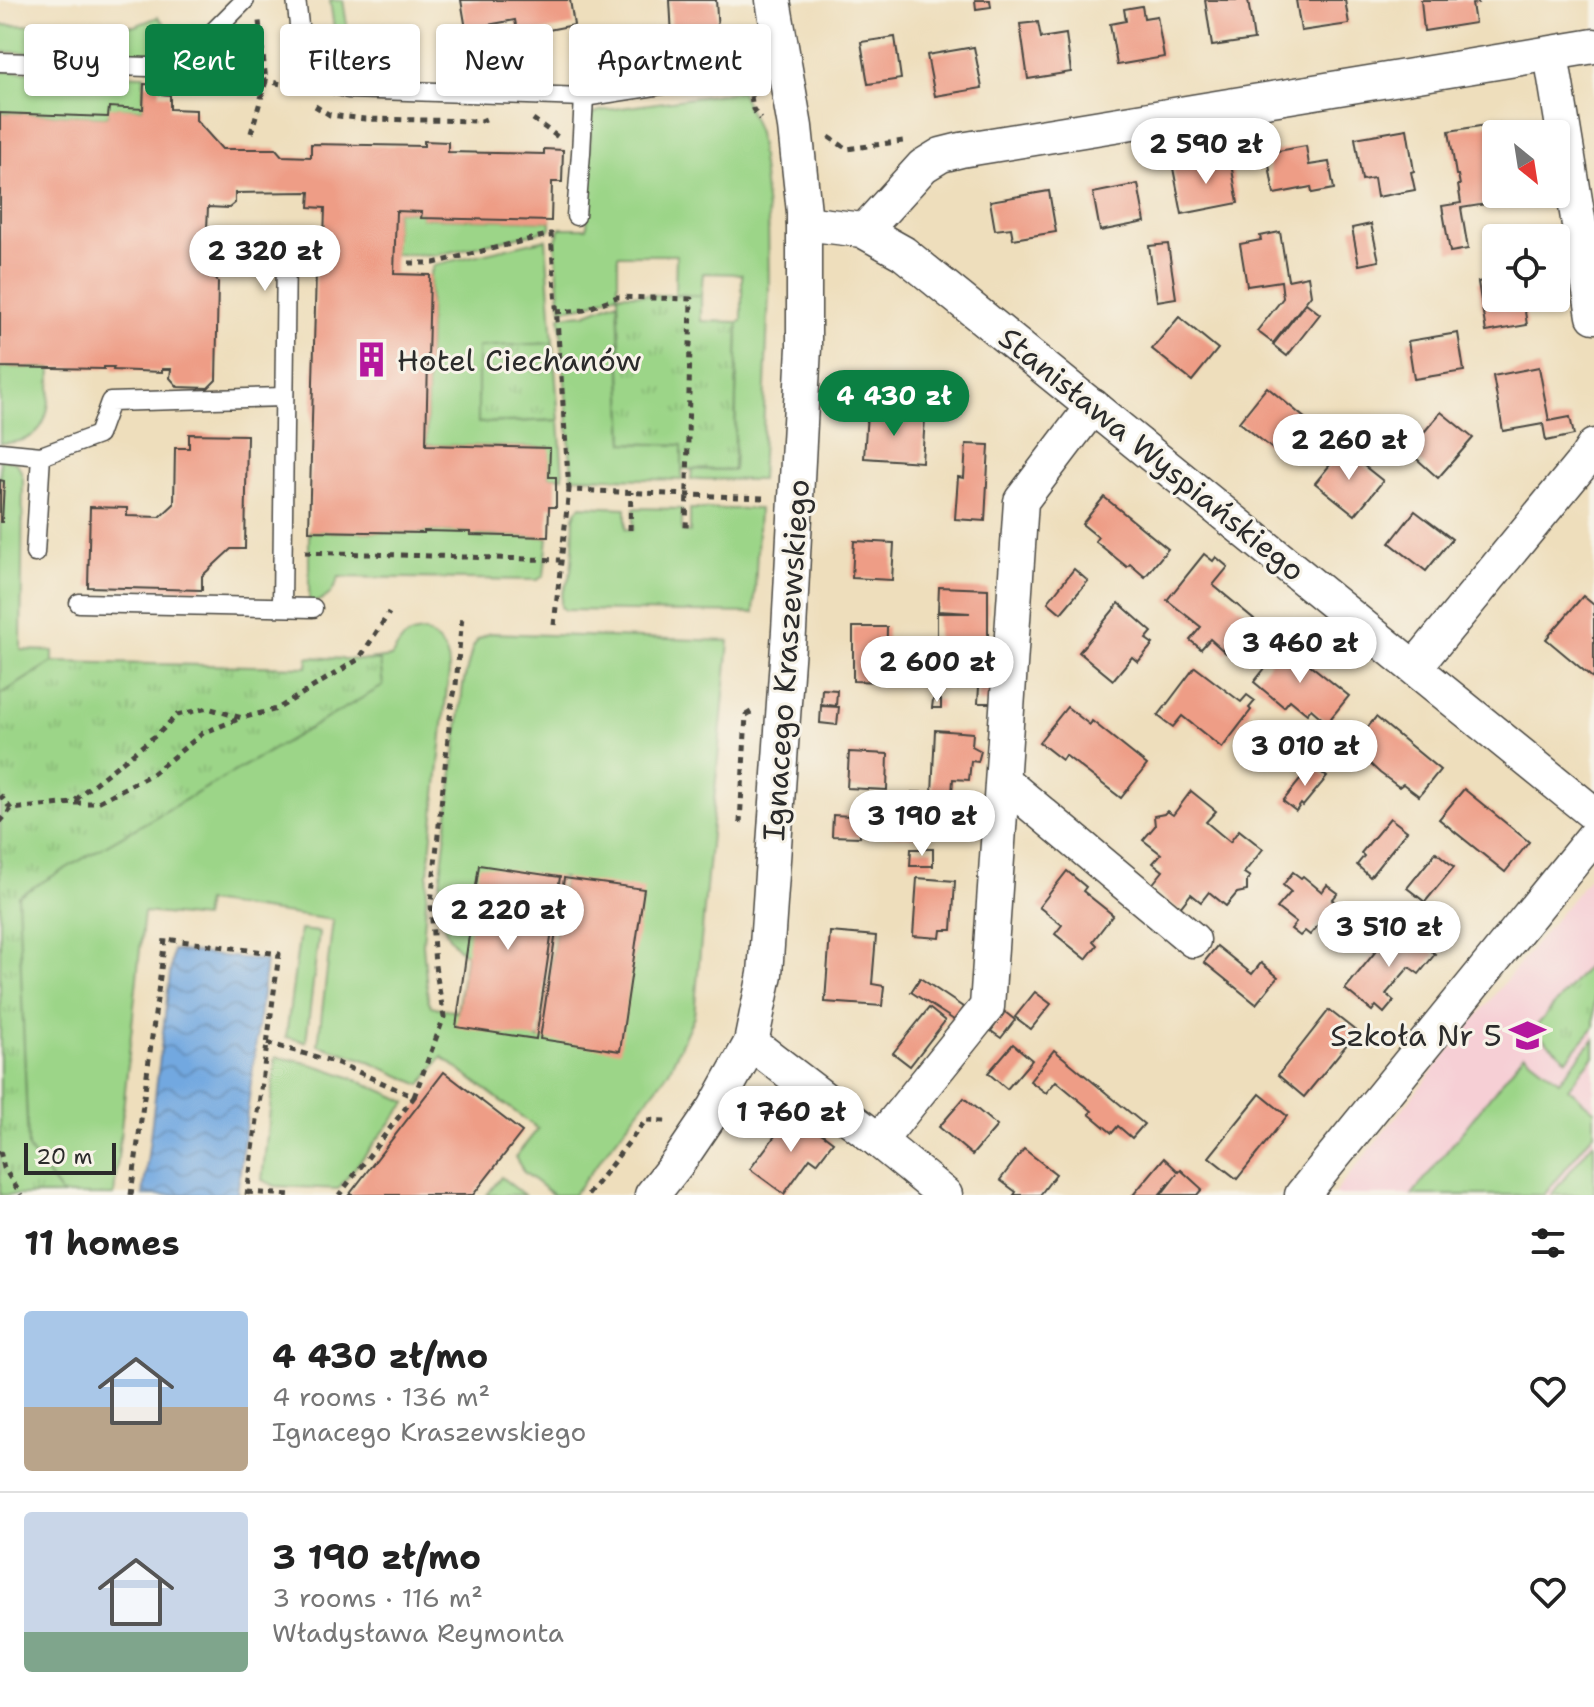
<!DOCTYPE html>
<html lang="en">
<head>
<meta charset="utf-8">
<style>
	body { margin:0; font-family:"Shantell Sans",sans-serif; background:#f6f6f6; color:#222; height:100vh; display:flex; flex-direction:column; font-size:30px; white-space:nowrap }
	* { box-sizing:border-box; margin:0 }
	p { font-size:26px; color:#767676 }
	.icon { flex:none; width:44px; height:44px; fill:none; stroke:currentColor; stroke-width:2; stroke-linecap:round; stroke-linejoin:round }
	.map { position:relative; height:1195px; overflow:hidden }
	.details { display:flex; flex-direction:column; background:#fff; flex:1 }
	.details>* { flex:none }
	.top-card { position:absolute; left:24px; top:24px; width:800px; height:72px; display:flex; gap:16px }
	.needle { width:52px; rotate:150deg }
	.controls { position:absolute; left:1482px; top:120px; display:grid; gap:16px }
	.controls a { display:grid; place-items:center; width:88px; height:88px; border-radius:8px; background:#fff; box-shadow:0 2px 6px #0004; font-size:40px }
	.scale { position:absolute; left:24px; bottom:20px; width:92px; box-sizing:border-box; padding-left:8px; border:4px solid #2b2b2b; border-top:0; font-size:22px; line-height:28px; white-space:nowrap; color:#2b2b2b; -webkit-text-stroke:6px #f7f3e8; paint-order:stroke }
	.price { position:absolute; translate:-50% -68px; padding:0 18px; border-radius:28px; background:#fff; color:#222; font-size:26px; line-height:52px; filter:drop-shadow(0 2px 4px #0008) }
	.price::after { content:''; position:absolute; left:50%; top:48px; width:24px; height:18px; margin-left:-12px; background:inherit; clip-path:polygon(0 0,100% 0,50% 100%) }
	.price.current { background:#0b8043; color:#fff }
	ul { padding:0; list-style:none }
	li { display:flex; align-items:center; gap:24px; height:200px; padding:0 24px }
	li+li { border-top:2px solid #e0e0e0 }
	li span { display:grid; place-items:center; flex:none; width:224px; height:160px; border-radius:8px; color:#555 }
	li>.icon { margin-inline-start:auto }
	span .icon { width:96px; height:96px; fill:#fffc; stroke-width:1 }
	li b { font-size:34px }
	h2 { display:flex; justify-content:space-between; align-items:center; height:96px; padding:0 24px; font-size:34px }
	.tag { padding:0 28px; border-radius:8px; background:#fff; box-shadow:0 2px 6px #0004; font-size:28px; line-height:72px }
	.tag.current { background:#0b8043; color:#fff }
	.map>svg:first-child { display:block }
	.built { fill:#f6cfd5 }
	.grass { fill:#9cd588; stroke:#64805a; stroke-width:2; fill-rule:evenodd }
	.park { fill:url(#park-tufts); stroke:#64805a; stroke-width:2 }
	.water { fill:url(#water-waves); stroke:#4e6a86; stroke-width:2 }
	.building { fill:#ee9d86 }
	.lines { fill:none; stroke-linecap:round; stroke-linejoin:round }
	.service-casing { stroke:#484641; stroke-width:21 }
	.minor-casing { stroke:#484641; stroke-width:37 }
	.path { stroke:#484641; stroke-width:5; stroke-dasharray:6 6; stroke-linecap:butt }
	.service { stroke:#fff; stroke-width:18 }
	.minor { stroke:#fff; stroke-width:34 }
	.labels { text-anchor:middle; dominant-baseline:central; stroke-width:6; stroke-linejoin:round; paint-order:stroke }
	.poi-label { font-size:30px; fill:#2b2b2b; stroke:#f7f3e8; text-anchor:start }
	.street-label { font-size:30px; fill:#2b2b2b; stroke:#f7f3e8 }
</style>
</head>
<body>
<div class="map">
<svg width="1594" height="1195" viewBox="0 0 1594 1195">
	<defs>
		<pattern id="park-tufts" width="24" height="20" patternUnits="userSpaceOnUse" patternTransform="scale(2)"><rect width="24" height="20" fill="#9cd588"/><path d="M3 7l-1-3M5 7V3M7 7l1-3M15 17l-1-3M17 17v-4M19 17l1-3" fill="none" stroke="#87b776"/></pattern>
		<pattern id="water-waves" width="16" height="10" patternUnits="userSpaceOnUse" patternTransform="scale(2)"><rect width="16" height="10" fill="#72a8e0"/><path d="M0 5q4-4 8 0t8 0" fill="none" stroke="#5e89b6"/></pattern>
	</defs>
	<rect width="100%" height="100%" fill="#f7f3e8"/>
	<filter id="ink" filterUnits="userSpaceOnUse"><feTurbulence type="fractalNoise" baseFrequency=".0125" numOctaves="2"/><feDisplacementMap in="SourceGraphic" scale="16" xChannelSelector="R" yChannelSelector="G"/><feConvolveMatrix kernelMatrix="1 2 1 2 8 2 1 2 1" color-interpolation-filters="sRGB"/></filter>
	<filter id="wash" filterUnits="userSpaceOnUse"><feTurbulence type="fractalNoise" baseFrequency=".006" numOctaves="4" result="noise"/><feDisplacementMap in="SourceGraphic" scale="32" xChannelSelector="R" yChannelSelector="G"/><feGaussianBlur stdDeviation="1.8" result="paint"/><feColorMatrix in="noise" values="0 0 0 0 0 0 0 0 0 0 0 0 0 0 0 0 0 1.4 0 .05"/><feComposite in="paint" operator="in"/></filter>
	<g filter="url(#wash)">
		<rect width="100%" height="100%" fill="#eedebc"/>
		<polygon class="built" points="1591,875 1594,876 1594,1195 1333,1195"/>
		<g class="grass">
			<path d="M330 0H343L351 51 372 48C366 86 334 81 316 54L337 51Z"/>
			<polygon points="158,17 186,47 177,53 0,52 0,25 135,26"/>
			<polygon points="0,71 144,75 143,109 110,108 108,117 0,113"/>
			<polygon points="741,91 758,132 768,219 769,292 761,480 691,479 692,469 734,470 738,322 742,321 742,274 703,273 701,296 675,294 676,255 618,255 618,294 583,306 561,309 555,243 560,228 587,228 591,115 600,111"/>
			<polygon points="396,211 422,212 422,218 551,221 551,227 548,230 438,255 394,254"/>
			<polygon points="546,239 553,343 478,348 478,423 559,420 563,477 549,477 549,448 426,445 430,275 434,265"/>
			<polygon points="618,301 624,443 683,445 682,480 572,477 560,316 585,314"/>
			<path d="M0 367 51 368C49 408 52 444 0 443Z"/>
			<path d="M0 459C16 461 20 462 23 480L21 650 53 651V662L0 695Z"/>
			<path d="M581 506 626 508V529L633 530 634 508 682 509V531L690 532V509H759L754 613 565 610 561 607C559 593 569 584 571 570 574 552 573 534 574 517L577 510Z"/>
			<path d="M309 531 424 533V531L470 532 471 535 548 537 544 575 538 580 339 577C333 593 327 601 309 603Z"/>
			<path d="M425 632C447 645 453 661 447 686L428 874 423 944 428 999 431 1006 457 1012 466 955C447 941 442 924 438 901L463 685 472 649 478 639 490 633 729 641 694 1016 669 1071 573 1195H553L524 1172 515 1157 538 1129 442 1057 421 1085 360 1058 318 1045 333 920 206 902 203 918 144 912 114 1195H62L28 1148 17 896 382 686 380 662 368 660 391 657C402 640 404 633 425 632ZM559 877 564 878 540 1039 535 1038Z"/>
			<polygon points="300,930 319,932 306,1042 286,1037"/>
			<polygon points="1594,1039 1594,1056 1568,1088 1594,1110 1594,1133 1544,1195 1412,1195 1524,1054 1559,1081"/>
			<path d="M276 1057C322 1063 365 1083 407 1102L338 1189 275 1186 262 1180Z"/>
			<polygon points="1594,1141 1594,1195 1551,1195"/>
			<polygon points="501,1177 524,1195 487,1195"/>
		</g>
		<g class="park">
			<polygon points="618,294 701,296 701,321 738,322 734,470 682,469 682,445 624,443"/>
			<polygon points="553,343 559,420 478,423 478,347"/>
			<polygon points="308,657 380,661 383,686 18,896 28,1148 62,1195 0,1195 0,695 53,662 307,667"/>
			<polygon points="1591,962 1594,964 1594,1027 1567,1059 1533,1030"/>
		</g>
		<polygon class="water" points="173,950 266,961 237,1195 143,1195"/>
		<g id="blocks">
			<g class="building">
				<polygon points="461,0 570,0 574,25 518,36 515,20 466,29"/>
				<polygon points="670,0 716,0 718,32 672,36"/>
				<polygon points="975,0 990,0 991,7 976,9"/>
				<polygon points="1205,0 1248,0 1254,40 1212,46"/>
				<polygon points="1296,0 1345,0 1349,24 1301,31"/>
				<polygon points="1421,0 1477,0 1478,3 1472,4 1475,23 1424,31"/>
				<polygon points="1142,6 1144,18 1157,16 1164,57 1117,65 1110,24 1126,21 1124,9"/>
				<polygon points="1038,22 1041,38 1066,34 1071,72 1028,79 1020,24"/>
				<polygon points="895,37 901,79 868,84 861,42"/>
				<polygon points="974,47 982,88 935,96 927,55"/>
				<polygon points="144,84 160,85 160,94 170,95 170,109 196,110 196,120 222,149 276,149 282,156 311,157 311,144 424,146 424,141 448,142 448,152 544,154 544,149 563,150 562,182 552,182 551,221 421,218 422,212 396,211 394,274 430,275 426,445 550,448 549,477 556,477 556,507 549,507 548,537 470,535 470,532 424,531 424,533 309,531 316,271 323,271 325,208 309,207 310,192 235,193 235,203 229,208 208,207 205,273 211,273 218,282 216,380 208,388 178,387 170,378 171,369 162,369 162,372 113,370 114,367 104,367 104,369 0,367 0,113 108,117 109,107 143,109"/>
				<polygon points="1499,123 1501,134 1496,134 1496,169 1492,169 1499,202 1461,208 1468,249 1450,252 1442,206 1461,203 1458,185 1460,185 1458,175 1456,175 1449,131"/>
				<polygon points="1407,129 1414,171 1411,172 1415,190 1377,197 1374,178 1362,180 1355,138"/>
				<polygon points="1306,146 1309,165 1329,162 1334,189 1312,193 1311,187 1274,194 1267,153"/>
				<polygon points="1230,158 1238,203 1182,214 1173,168"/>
				<polygon points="1138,184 1145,222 1100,231 1093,193"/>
				<polygon points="1049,191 1056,232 1013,239 1011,228 995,230 990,201"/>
				<polygon points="1371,224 1379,261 1359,265 1352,228"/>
				<polygon points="1280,232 1288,280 1308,276 1311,295 1273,343 1257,331 1283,298 1281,281 1247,286 1240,244 1261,240 1260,236"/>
				<polygon points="1168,244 1176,298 1157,301 1149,246"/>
				<polygon points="1496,278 1496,298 1523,298 1527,325 1486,332 1478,282"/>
				<polygon points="1306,303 1320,314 1287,356 1273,345"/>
				<polygon points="1179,317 1218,349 1192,381 1152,349"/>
				<polygon points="1458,333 1464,371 1414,379 1408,341"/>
				<polygon points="1539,367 1549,421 1570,417 1574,435 1546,441 1543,424 1503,431 1493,376"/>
				<polygon points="1267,387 1307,420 1279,454 1239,422"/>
				<polygon points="1441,412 1473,438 1438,478 1408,451"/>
				<polygon points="867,413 925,417 922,462 864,458"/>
				<polygon points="189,434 247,435 245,549 231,549 202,576 202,590 88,587 90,507 127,508 127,516 160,517 174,504 175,448 189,448"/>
				<polygon points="966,444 989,445 985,521 955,519 958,477 964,478"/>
				<polygon points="1343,449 1383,481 1355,515 1315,483"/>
				<polygon points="0,480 4,481 2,522 0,522"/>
				<polygon points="1104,497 1168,549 1145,577 1130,564 1127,567 1095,541 1098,537 1082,524"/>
				<polygon points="1415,511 1452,539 1426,571 1390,543"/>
				<polygon points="854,541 894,543 892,580 852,578"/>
				<polygon points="1204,554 1213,561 1216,557 1228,567 1213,585 1254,619 1226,653 1210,639 1201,649 1190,640 1201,627 1167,600"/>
				<polygon points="1074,569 1088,581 1061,613 1048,602"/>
				<polygon points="939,587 988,589 988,659 971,659 971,666 958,666 958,659 937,659 937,613 970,613 938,611"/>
				<polygon points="1583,596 1594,605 1594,679 1546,639"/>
				<polygon points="1119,603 1152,632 1146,639 1153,644 1138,662 1132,657 1113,680 1079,652"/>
				<polygon points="853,627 887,627 886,682 853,681"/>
				<polygon points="1284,644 1349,696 1327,723 1311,709 1307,714 1290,700 1284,707 1254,682"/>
				<polygon points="1195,667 1241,702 1247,695 1255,701 1249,708 1251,710 1222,748 1182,716 1173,727 1158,716"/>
				<polygon points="980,670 999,671 997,703 978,703"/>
				<polygon points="822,689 837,690 836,706 821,704"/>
				<polygon points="933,700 941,700 941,708 932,708"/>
				<polygon points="821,706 839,707 837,725 820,723"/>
				<polygon points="1067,707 1090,725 1092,721 1147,765 1121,798 1065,755 1062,760 1039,742"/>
				<polygon points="1376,717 1440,770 1419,796 1403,784 1399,787 1380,773 1366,760 1369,757 1354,744"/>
				<polygon points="935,730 973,733 972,746 981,751 978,762 971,761 969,780 953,779 952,794 960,795 959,821 949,820 949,829 918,827 917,837 860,833 860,837 832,836 833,815 911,819 912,792 932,793"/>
				<polygon points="849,752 888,754 887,790 847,788"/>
				<polygon points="1312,765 1327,777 1303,806 1301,804 1296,811 1283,801"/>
				<polygon points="1464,789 1529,842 1505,872 1439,819"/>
				<polygon points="1191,791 1216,811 1206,822 1230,842 1239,830 1263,849 1244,873 1250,877 1247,880 1247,891 1237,893 1226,906 1209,892 1201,902 1191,894 1179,909 1151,886 1163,871 1153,863 1161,854 1143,840 1155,826 1154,816 1164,814 1167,811 1173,815"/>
				<polygon points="1390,818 1407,831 1370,877 1357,865 1364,856 1361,853"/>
				<polygon points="911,849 933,849 933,866 910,866"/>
				<polygon points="1436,852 1454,867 1425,902 1407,888"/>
				<polygon points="479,865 560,877 536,1039 456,1027"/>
				<polygon points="1067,871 1086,887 1083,891 1113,915 1093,941 1097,945 1086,959 1055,934 1062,925 1039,907"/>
				<polygon points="1293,872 1301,878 1303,876 1322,892 1327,885 1338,893 1332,900 1337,903 1310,935 1305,931 1300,936 1291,929 1296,923 1277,908 1291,892 1283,885"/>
				<polygon points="564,878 644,889 620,1051 540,1039"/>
				<polygon points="917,878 955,881 952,930 941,930 940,938 913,936"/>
				<polygon points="1398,924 1435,954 1419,974 1409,967 1386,994 1394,1001 1384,1013 1376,1006 1372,1011 1345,989"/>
				<polygon points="830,932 876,936 872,984 884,986 882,1006 825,1002"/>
				<polygon points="1217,946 1252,974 1261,963 1278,977 1256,1004 1204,962"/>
				<polygon points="920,978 963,1007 954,1020 911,992"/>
				<polygon points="1035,992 1051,1004 1031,1029 1015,1017"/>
				<polygon points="929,1008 945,1021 910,1066 893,1053"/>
				<polygon points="1329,1010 1357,1032 1304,1097 1278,1075"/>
				<polygon points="1005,1012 1015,1020 1001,1038 991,1031"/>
				<polygon points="1013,1044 1032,1060 1007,1089 988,1073"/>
				<polygon points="1054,1050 1144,1124 1132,1138 1118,1126 1112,1133 1089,1114 1092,1111 1056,1081 1046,1093 1030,1081"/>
				<polygon points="444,1072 522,1132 473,1195 349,1195"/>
				<polygon points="1260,1094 1287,1116 1237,1179 1209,1157"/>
				<polygon points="964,1098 997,1126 972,1155 939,1127"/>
				<polygon points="797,1115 833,1142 817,1163 810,1158 784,1194 750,1169 778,1132 782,1134"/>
				<polygon points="1024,1149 1056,1174 1040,1195 1014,1195 1016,1192 1000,1180"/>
				<polygon points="1164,1158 1179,1172 1181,1170 1202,1189 1197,1195 1161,1195 1177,1174 1159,1195 1133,1195"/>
			</g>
		</g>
	</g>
	<g filter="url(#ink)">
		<use href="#blocks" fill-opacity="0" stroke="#484641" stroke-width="2"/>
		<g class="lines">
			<defs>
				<g id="service">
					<path d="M296 0C299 17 300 56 309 69 317 81 336 85 348 89L584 97 785 66"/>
					<polyline points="0,62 177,68 245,0"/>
					<polyline points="576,216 581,153 584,97"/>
					<polyline points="0,452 41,456 35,553"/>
					<polyline points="41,456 98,435 110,402 284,397"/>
					<polyline points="79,603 313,608"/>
					<polyline points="282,606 286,250"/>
				</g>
				<g id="minor">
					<polyline points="1551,54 1594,316"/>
					<polyline points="804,223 862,230 903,253 1594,814"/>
					<polyline points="864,231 923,166 941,155 961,150 1594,46"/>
					<polyline points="1415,667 1585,460 1594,446"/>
					<polyline points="1003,781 1193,940"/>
					<polyline points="751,1043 879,1141 945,1195"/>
					<polyline points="879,1141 987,1007 1021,501 1093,406"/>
					<polyline points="652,1195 679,1161 715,1108 751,1043 765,974 789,631 804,347 804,212 795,127 773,0"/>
					<polyline points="1302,1195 1594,836"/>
				</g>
			</defs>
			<use href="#service" class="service-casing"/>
			<use href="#minor" class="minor-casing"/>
			<g class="path">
				<polyline points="230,44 266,81 287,85 291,89"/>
				<polyline points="751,96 753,109 760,119"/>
				<polyline points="315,106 330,115 365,119 481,121 486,119"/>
				<polyline points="533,119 558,137"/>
				<polyline points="251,133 266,81 259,21"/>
				<polyline points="829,137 847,149 903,141"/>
				<polyline points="409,263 434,263 551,234 569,490"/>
				<polyline points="556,312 584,310 617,297 691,299 686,531"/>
				<polyline points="630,530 631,492"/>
				<polyline points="305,552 560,560"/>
				<polyline points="554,625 569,490 765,498"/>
				<polyline points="0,795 11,809 73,803 85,791 159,733 177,715 208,708 242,718 277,709 359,659 389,613"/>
				<polyline points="75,803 96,803 152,774 203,733 241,718"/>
				<polyline points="0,822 11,809"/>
				<polyline points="740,823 746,715 751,712"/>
				<polyline points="267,1043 338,1063 414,1097 339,1195"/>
				<polyline points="414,1097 444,1017 435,966 431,903 451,708 456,685 462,616"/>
				<polyline points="0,1151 4,1168 21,1195"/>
				<polyline points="247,1192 291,1195"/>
				<polyline points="131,1195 165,939 279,954 247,1195"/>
				<polyline points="588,1195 646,1120 666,1121"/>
			</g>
			<use href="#service" class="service"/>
			<use href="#minor" class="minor"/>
		</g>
	</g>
	<defs>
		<symbol id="building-bare" viewBox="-9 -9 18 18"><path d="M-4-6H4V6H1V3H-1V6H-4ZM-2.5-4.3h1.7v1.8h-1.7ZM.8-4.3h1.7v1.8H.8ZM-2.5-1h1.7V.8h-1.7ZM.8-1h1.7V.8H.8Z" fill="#b5179e" stroke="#f7f3e8" stroke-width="2.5" paint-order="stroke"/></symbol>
		<symbol id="school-bare" viewBox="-9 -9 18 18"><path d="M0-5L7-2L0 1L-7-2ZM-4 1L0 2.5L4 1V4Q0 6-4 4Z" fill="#b5179e" stroke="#f7f3e8" stroke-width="2.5" paint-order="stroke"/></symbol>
	</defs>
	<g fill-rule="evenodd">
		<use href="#building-bare" x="346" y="334" width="51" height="51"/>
		<use href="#school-bare" x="1502" y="1010" width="51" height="51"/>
	</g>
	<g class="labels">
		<g class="poi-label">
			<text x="397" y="360">Hotel Ciechanów</text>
			<text x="1502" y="1035" text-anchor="end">Szkoła Nr 5</text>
		</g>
		<g class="street-label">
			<text transform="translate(1152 454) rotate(39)">Stanisława Wyspiańskiego</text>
			<text transform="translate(786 660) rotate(-86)">Ignacego Kraszewskiego</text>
		</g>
	</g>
</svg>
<div class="controls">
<a><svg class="needle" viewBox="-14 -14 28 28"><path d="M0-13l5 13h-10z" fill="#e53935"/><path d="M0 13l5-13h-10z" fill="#767676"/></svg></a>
<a><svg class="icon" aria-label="locate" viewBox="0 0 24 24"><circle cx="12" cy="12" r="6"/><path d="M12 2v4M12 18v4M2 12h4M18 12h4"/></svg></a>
</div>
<div class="scale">20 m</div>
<b class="price" style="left:1206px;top:186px">2 590 zł</b>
<b class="price" style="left:265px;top:293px">2 320 zł</b>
<b class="price current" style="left:894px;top:438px">4 430 zł</b>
<b class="price" style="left:1349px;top:482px">2 260 zł</b>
<b class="price" style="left:1300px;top:685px">3 460 zł</b>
<b class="price" style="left:937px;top:704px">2 600 zł</b>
<b class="price" style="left:1305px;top:788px">3 010 zł</b>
<b class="price" style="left:922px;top:858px">3 190 zł</b>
<b class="price" style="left:508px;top:952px">2 220 zł</b>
<b class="price" style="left:1389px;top:969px">3 510 zł</b>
<b class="price" style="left:791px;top:1154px">1 760 zł</b>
<div class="top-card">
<a class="tag">Buy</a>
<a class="tag current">Rent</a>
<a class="tag">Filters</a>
<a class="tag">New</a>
<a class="tag">Apartment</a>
</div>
</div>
<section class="details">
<h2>11 homes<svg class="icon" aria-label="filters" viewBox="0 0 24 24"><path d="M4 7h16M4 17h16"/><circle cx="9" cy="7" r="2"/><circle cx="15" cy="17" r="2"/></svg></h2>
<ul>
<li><span style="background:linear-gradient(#a9c7e8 60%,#b9a48a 0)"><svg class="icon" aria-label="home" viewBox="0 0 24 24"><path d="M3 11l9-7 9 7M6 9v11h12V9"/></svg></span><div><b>4 430 zł/mo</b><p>4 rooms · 136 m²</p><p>Ignacego Kraszewskiego</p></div><svg class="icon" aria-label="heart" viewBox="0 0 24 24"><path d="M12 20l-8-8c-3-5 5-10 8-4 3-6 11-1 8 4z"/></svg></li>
<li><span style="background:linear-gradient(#c9d6e8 75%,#7fa58c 0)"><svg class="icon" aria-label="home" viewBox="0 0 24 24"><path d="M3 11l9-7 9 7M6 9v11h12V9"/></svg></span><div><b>3 190 zł/mo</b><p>3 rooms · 116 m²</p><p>Władysława Reymonta</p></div><svg class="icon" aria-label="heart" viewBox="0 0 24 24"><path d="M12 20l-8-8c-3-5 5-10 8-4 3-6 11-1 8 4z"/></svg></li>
</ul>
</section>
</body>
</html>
